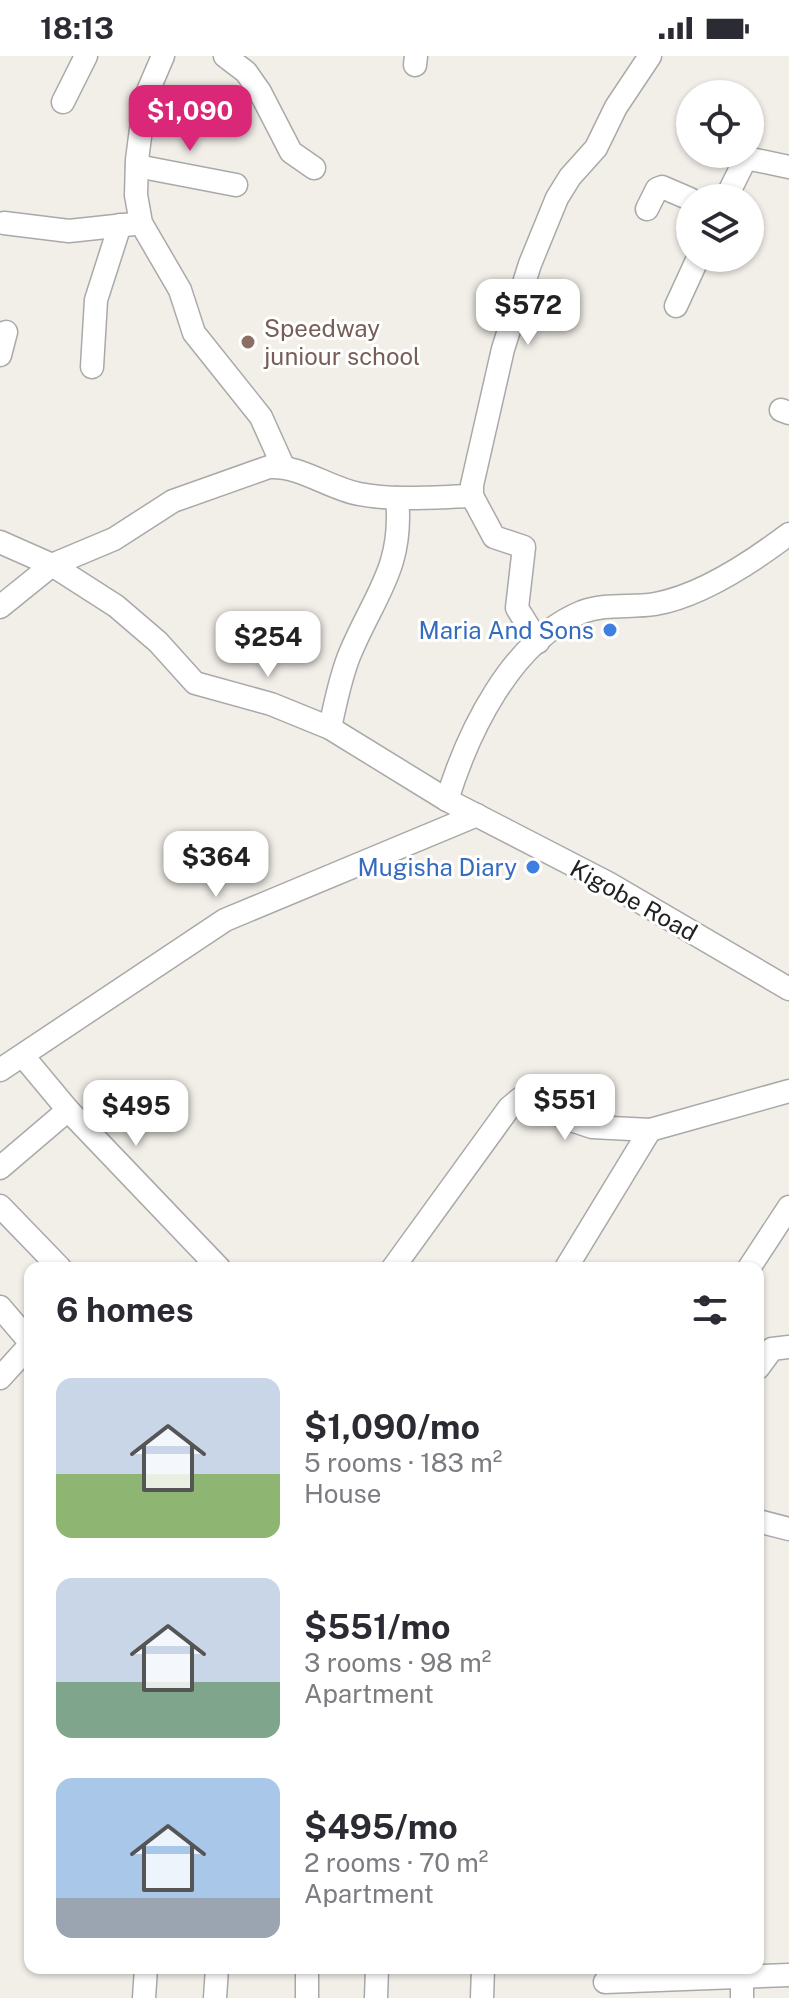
<!DOCTYPE html>
<html lang="en">
<head>
<meta charset="utf-8">
<style>
	body { margin:0; font-family:"Public Sans",sans-serif; background:#f7f7f7; color:#2b2b33; height:100vh; display:flex; flex-direction:column; font-size:30px; white-space:nowrap }
	* { box-sizing:border-box; margin:0 }
	p { font-size:26px; color:#7c7c81 }
	.icon { flex:none; width:44px; height:44px; fill:none; stroke:currentColor; stroke-width:2; stroke-linecap:round; stroke-linejoin:round }
	.map { position:relative; flex:1; overflow:hidden }
	.details { position:absolute; left:24px; top:1206px; width:740px; height:712px; display:flex; flex-direction:column; background:#fff; border-radius:16px; box-shadow:0 2px 6px #0004 }
	.details>* { flex:none }
	.tools { position:absolute; left:676px; top:24px; display:grid; gap:16px }
	.tools a { display:grid; place-items:center; width:88px; height:88px; border-radius:50%; background:#fff; box-shadow:0 2px 6px #0004; font-size:40px }
	.price { position:absolute; translate:-50% -68px; padding:0 18px; border-radius:16px; background:#fff; color:#222; font-size:26px; line-height:52px; filter:drop-shadow(0 2px 4px #0008) }
	.price::after { content:''; position:absolute; left:50%; top:48px; width:24px; height:18px; margin-left:-12px; background:inherit; clip-path:polygon(0 0,100% 0,50% 100%) }
	.price.on { background:#db2777; color:#fff }
	ul { padding:0; list-style:none }
	li { display:flex; align-items:center; gap:24px; height:200px; padding:0 32px }
	li span { display:grid; place-items:center; flex:none; width:224px; height:160px; border-radius:16px; color:#555 }
	li>.icon { margin-inline-start:auto }
	span .icon { width:96px; height:96px; fill:#fffc; stroke-width:1 }
	li b { font-size:34px }
	h2 { display:flex; justify-content:space-between; align-items:center; height:96px; padding:0 32px; font-size:34px }
	.status { display:flex; justify-content:space-between; align-items:center; height:56px; padding:0 40px; background:#fff; direction:ltr }
	.status svg { height:22px; fill:currentColor }
	.map>svg:first-child { display:block }
	.lines { fill:none; stroke-linecap:round; stroke-linejoin:round }
	.minor-casing { stroke:#a9a9a9; stroke-width:25 }
	.minor { stroke:#fff; stroke-width:22 }
	.education-dot { fill:#8d6e63; stroke:#fff; stroke-width:3 }
	.shop-dot { fill:#3f7fe0; stroke:#fff; stroke-width:3 }
	.labels { text-anchor:middle; dominant-baseline:central; stroke-width:6; stroke-linejoin:round; paint-order:stroke }
	.education-label { font-size:24px; fill:#785e54; stroke:#fff; text-anchor:start }
	.shop-label { font-size:24px; fill:#366cbe; stroke:#fff; text-anchor:end }
	.street-label { font-size:24px; fill:#222; stroke:#fff }
</style>
</head>
<body>
<div class="status"><b>18:13</b><svg viewBox="0 0 49 12"><path d="M0 12V9h3v3zM5 12V6h3v6zM10 12V3h3v9zM15 12V0h3v12zM26 1h20v11H26zM47 4h2v5h-2z"/></svg></div>
<div class="map">
<svg width="789" height="1942" viewBox="0 0 789 1942">
	<rect width="100%" height="100%" fill="#f2efe9"/>
	<g class="lines">
		<defs>
			<g id="minor">
				<polyline points="163,0 145,42 137,104 136,139 141,167 180,234 194,277 261,361 283,410"/>
				<polyline points="225,0 246,16 260,36 291,96 314,112"/>
				<polyline points="415,9 416,0"/>
				<polyline points="63,46 86,0"/>
				<polyline points="137,110 236,129"/>
				<polyline points="726,142 746,102 789,111"/>
				<polyline points="647,153 657,133 662,131 690,143"/>
				<polyline points="4,167 69,175 134,168"/>
				<polyline points="676,250 698,202"/>
				<polyline points="0,299 6,276"/>
				<polyline points="92,311 96,244 120,169"/>
				<polyline points="781,354 789,357"/>
				<polyline points="0,486 52,509 116,550 158,586 195,627 271,648 330,672 447,744 608,827 789,933"/>
				<path d="M0 551 52 509 114 483 173 445 269 411C300 409 328 432 359 438 396 445 435 441 472 440"/>
				<polyline points="538,586 517,552 524,491 494,481 472,440 472,429 503,293 530,208 557,142 570,121 596,92 616,51 650,0"/>
				<path d="M330 672C335 648 340 623 349 600 374 539 404 512 397 442"/>
				<path d="M447 744C468 676 511 585 582 556 606 547 631 552 655 548 701 540 752 506 789 478"/>
				<polyline points="23,1000 68,1054 219,1212"/>
				<polyline points="0,1014 225,864 477,759"/>
				<polyline points="0,1112 68,1054"/>
				<polyline points="0,1150 60,1212"/>
				<polyline points="393,1212 509,1052 521,1042 535,1044 565,1062 592,1071 650,1074 789,1035"/>
				<polyline points="566,1212 650,1074"/>
				<polyline points="749,1212 789,1151"/>
				<polyline points="0,1251 30,1286"/>
				<polyline points="758,1312 772,1293 789,1291"/>
				<polyline points="0,1322 30,1289"/>
				<polyline points="758,1465 789,1473"/>
				<polyline points="742,1920 742,1942"/>
				<polyline points="605,1926 789,1919"/>
				<polyline points="144,1942 146,1912"/>
				<polyline points="215,1942 217,1912"/>
				<polyline points="307,1942 307,1912"/>
				<polyline points="376,1942 377,1912"/>
				<polyline points="482,1942 483,1912"/>
			</g>
		</defs>
		<use href="#minor" class="minor-casing"/>
		<use href="#minor" class="minor"/>
	</g>
	<circle class="education-dot" cx="248" cy="286" r="8"/>
	<g class="shop-dot">
		<circle cx="610" cy="574" r="8"/>
		<circle cx="533" cy="811" r="8"/>
	</g>
	<g class="labels">
		<g class="education-label">
			<text x="264" y="272">Speedway<tspan x="264" dy="28">juniour school</tspan></text>
		</g>
		<g class="shop-label">
			<text x="594" y="574">Maria And Sons</text>
			<text x="517" y="811">Mugisha Diary</text>
		</g>
		<g class="street-label">
			<text transform="translate(634 844) rotate(29)">Kigobe Road</text>
		</g>
	</g>
</svg>
<div class="tools">
<a><svg class="icon" aria-label="locate" viewBox="0 0 24 24"><circle cx="12" cy="12" r="6"/><path d="M12 2v4M12 18v4M2 12h4M18 12h4"/></svg></a>
<a><svg class="icon" aria-label="layers" viewBox="0 0 24 24"><path d="M12 4l9 5-9 5-9-5zM3 14l9 5 9-5"/></svg></a>
</div>
<b class="price on" style="left:190px;top:97px">$1,090</b>
<b class="price" style="left:528px;top:291px">$572</b>
<b class="price" style="left:268px;top:623px">$254</b>
<b class="price" style="left:216px;top:843px">$364</b>
<b class="price" style="left:565px;top:1086px">$551</b>
<b class="price" style="left:136px;top:1092px">$495</b>
<section class="details">
<h2>6 homes<svg class="icon" aria-label="filters" viewBox="0 0 24 24"><path d="M4 7h16M4 17h16"/><circle cx="9" cy="7" r="2"/><circle cx="15" cy="17" r="2"/></svg></h2>
<ul>
<li><span style="background:linear-gradient(#c9d6e8 60%,#8fb573 0)"><svg class="icon" aria-label="home" viewBox="0 0 24 24"><path d="M3 11l9-7 9 7M6 9v11h12V9"/></svg></span><div><b>$1,090/mo</b><p>5 rooms · 183 m²</p><p>House</p></div></li>
<li><span style="background:linear-gradient(#c9d6e8 65%,#7fa58c 0)"><svg class="icon" aria-label="home" viewBox="0 0 24 24"><path d="M3 11l9-7 9 7M6 9v11h12V9"/></svg></span><div><b>$551/mo</b><p>3 rooms · 98 m²</p><p>Apartment</p></div></li>
<li><span style="background:linear-gradient(#a9c7e8 75%,#9aa5b1 0)"><svg class="icon" aria-label="home" viewBox="0 0 24 24"><path d="M3 11l9-7 9 7M6 9v11h12V9"/></svg></span><div><b>$495/mo</b><p>2 rooms · 70 m²</p><p>Apartment</p></div></li>
</ul>
</section>
</div>
</body>
</html>
